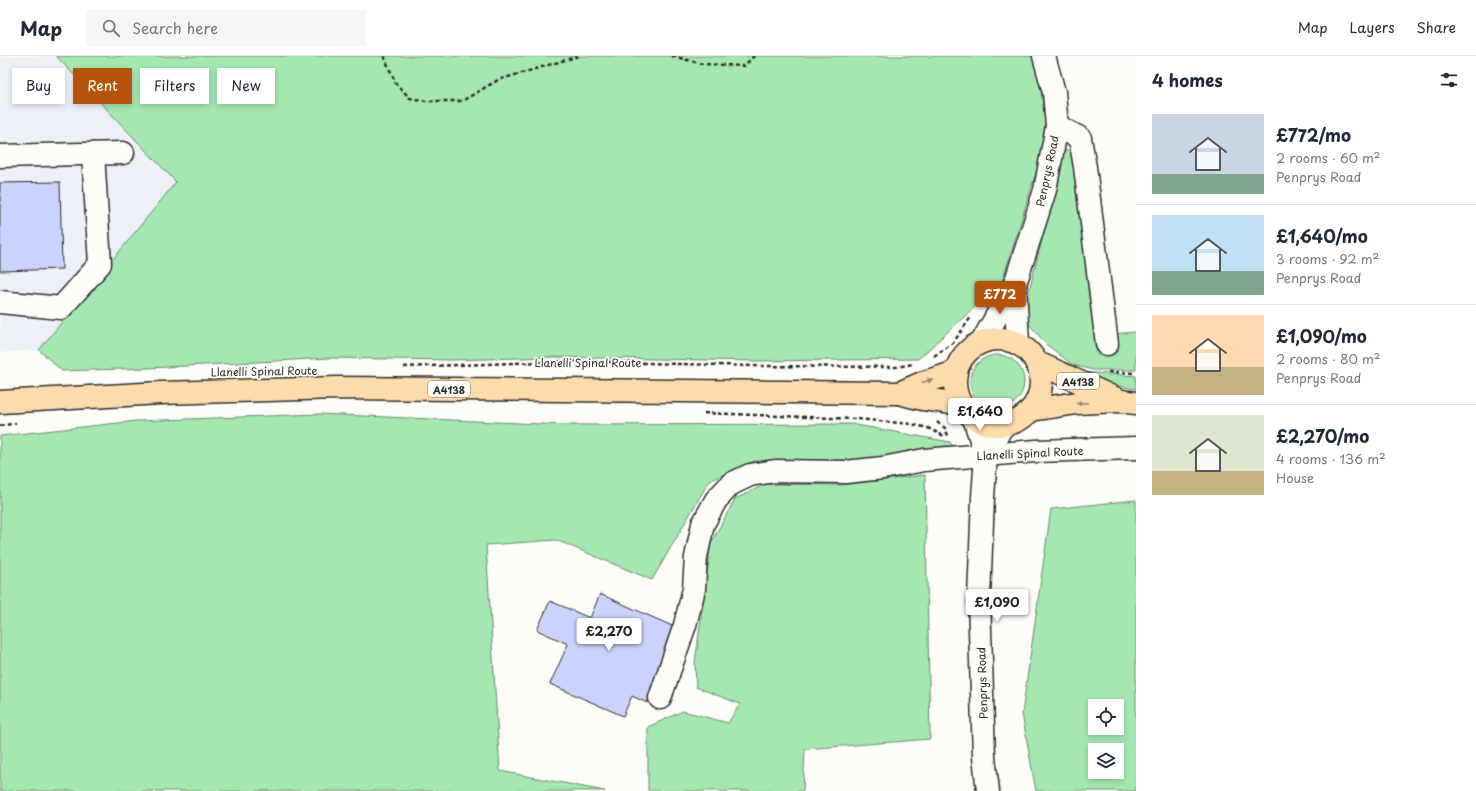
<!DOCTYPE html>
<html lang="en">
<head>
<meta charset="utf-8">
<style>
	body { margin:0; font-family:"Playpen Sans",sans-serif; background:#f6f6f7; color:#1f2937; height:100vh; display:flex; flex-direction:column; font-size:15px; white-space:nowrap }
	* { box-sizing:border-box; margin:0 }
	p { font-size:13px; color:#747a83 }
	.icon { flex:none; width:22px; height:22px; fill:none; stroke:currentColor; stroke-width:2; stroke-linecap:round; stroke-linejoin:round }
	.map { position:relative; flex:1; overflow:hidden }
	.drawer { display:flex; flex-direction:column; background:#fff; width:340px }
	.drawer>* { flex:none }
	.guide { position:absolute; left:12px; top:12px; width:380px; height:36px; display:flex; gap:8px }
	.buttons { position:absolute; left:1088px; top:643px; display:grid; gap:8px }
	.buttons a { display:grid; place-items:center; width:36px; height:36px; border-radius:0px; background:#fff; box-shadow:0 2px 6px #0003; font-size:20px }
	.price { position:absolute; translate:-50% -34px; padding:0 9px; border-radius:4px; background:#fff; color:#222; font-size:13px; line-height:26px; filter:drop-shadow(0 1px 2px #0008) }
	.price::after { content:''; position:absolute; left:50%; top:24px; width:12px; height:9px; margin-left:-6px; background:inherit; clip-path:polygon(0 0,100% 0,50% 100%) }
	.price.selected { background:#b45309; color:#fff }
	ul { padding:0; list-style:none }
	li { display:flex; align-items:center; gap:12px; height:100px; padding:0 16px }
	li+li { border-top:1px solid #e0e1e3 }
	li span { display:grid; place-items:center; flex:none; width:112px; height:80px; border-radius:0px; color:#555 }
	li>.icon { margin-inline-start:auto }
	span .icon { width:48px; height:48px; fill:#fffc; stroke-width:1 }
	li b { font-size:17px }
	h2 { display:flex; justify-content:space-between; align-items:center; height:48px; padding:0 16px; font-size:17px }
	.pill { padding:0 14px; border-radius:0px; background:#fff; box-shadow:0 2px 6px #0003; font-size:14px; line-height:36px }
	.pill.selected { background:#b45309; color:#fff }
	header { display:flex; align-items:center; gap:24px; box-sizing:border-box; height:56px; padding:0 20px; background:#fff; border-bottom:1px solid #e0e1e3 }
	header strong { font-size:19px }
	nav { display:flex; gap:22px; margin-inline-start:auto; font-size:14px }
	.search { width:280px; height:36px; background:#f6f6f7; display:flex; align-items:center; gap:10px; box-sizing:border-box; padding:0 14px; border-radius:0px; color:#747a83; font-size:15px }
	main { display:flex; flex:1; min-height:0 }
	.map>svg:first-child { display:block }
	.built { fill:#eef0f8 }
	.green { fill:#a4e7b1; stroke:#68896e; fill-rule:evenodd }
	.building { fill:#cad3fb; stroke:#2b2b2b }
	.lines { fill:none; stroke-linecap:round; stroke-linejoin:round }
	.minor-casing { stroke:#2b2b2b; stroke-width:25 }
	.highway-casing { stroke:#2b2b2b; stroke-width:25 }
	.path { stroke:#2b2b2b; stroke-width:2.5; stroke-dasharray:4 3; stroke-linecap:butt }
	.minor { stroke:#fdfcf7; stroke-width:22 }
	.highway { stroke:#fddcac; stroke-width:22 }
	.oneway { fill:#94846c }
	.labels { text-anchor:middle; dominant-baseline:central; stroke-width:3.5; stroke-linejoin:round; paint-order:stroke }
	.shield { fill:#fdfcf7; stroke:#6a6a68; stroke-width:1 }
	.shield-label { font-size:10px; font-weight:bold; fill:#2b2b2b }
	.street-label { font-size:11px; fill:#2b2b2b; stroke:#fdfcf7 }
</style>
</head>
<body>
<header>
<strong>Map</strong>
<div class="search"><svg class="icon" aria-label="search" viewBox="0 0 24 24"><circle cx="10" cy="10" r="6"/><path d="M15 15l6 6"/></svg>Search here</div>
<nav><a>Map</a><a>Layers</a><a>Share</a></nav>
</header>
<main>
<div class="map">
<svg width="1136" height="735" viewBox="0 0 1136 735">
	<rect width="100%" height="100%" fill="#fdfcf7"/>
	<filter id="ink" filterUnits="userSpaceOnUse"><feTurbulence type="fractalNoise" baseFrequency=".025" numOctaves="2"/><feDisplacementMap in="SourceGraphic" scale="8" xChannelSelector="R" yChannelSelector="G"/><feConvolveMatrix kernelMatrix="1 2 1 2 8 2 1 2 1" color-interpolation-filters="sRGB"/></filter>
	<g filter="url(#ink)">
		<polygon class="built" points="0,0 56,0 176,126 39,294 0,297"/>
		<g class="green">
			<polygon points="56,0 1035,0 1048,78 1002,226 918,303 758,305 553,301 452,304 329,302 149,312 62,315 39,294 176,126"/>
			<polygon points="1065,94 1069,94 1074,96 1097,299 1112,297 1112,278 1136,276 1136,314 1093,314 1073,309 1047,289 1029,268 1025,262 1027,242"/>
			<circle cx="997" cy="326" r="27"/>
			<polygon points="1082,316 1136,320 1136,333 1113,329"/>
			<polygon points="319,358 563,369 851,368 950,386 956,395 845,405 754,405 709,425 652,524 556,484 486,489 500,715 605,735 0,735 0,380 136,365"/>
			<polygon points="925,419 930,683 805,693 803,735 648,735 648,671 683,655 728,667 740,648 696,631 695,607 711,487 735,443 766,428 841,429"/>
			<path d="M1136 444V735H1036L1022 658 1051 453ZM1095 650H1117V672H1095ZM1095 694H1117V716H1095Z"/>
		</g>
		<g class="building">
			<polygon points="60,126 62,213 0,215 0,127"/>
			<polygon points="600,538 679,573 647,647 632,640 623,660 550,628 568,588 537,574 550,545 590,562"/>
		</g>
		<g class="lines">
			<defs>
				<g id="minor">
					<polyline points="1057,70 1080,82 1085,111 1107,288"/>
					<polyline points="0,100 123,97"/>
					<polyline points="1015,228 1018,288"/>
					<polyline points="0,246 61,252 100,208 93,98"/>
					<polyline points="982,286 1015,228 1045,134 1057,70 1054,36 1044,0"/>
					<polyline points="974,362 986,400 983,441 979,542 984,701 988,735"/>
					<polyline points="986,400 1003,369"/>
					<polyline points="660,642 685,569 694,533 696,501 703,468 716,444 731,428 750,419 775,415 846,416 883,412 924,404 948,402 1036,395 1136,392"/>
				</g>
				<g id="highway">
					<circle cx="998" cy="326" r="43"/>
					<polyline points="1036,306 1121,345 1136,347"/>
					<polyline points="899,337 922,327 956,316"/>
					<polyline points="0,346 161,337 338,332 899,337 923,343 961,348"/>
					<polyline points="1031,354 1077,347 1118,345"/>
				</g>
			</defs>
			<use href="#minor" class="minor-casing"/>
			<use href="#highway" class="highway-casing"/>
			<g class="path">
				<polyline points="384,0 396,28 410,42 426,45 462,45 498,24 579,0"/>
				<polyline points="672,0 703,8 744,10 754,0"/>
				<polyline points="934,300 953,287 971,261"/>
				<polyline points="404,311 571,305 755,310 896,311 913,308"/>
				<polyline points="1108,316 1136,317"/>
				<polyline points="704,357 857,363 911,368 928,372 946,381"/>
				<polyline points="937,366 945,372 949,382"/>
				<polyline points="0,370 16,367"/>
			</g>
			<use href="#minor" class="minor"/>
			<use href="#highway" class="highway"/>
		</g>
		<defs><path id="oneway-solid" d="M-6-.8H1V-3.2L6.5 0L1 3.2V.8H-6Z"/></defs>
		<g class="oneway">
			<use href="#oneway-solid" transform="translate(927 325) rotate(-18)"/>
			<use href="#oneway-solid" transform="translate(1082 347) rotate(176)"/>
		</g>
	</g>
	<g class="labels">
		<g class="shield">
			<rect x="1057" y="317" width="42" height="16" rx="3"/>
			<rect x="428" y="325" width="42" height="16" rx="3"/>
		</g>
		<g class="shield-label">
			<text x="1078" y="325">A4138</text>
			<text x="449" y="333">A4138</text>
		</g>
		<g class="street-label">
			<text transform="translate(1047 115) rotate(-78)">Penprys Road</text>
			<text x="588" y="306">Llanelli Spinal Route</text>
			<text transform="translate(264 315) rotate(-1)">Llanelli Spinal Route</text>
			<text transform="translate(1030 397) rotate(-3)">Llanelli Spinal Route</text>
			<text transform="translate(982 627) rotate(-92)">Penprys Road</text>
		</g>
	</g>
</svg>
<div class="buttons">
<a><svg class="icon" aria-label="locate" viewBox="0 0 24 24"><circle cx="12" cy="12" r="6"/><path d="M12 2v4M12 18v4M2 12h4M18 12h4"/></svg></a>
<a><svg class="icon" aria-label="layers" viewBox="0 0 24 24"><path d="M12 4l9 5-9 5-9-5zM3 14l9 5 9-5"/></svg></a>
</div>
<b class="price selected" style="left:1000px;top:259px">£772</b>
<b class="price" style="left:980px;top:376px">£1,640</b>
<b class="price" style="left:997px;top:567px">£1,090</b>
<b class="price" style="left:609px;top:596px">£2,270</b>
<div class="guide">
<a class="pill">Buy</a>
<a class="pill selected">Rent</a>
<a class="pill">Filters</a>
<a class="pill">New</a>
</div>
</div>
<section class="drawer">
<h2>4 homes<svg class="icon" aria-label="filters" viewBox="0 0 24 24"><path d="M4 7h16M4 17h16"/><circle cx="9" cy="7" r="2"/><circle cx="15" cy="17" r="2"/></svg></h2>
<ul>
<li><span style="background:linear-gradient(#c9d6e8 75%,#7fa58c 0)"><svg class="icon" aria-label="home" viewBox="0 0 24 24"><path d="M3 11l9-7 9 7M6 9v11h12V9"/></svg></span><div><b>£772/mo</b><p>2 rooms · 60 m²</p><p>Penprys Road</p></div></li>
<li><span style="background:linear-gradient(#bfe0f5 70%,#7fa58c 0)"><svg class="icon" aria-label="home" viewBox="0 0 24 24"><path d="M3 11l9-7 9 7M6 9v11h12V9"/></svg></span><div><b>£1,640/mo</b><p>3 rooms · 92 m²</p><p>Penprys Road</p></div></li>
<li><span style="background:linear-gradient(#ffd9b3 65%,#c2b280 0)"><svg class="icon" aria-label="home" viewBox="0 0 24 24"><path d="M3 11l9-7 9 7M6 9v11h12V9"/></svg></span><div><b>£1,090/mo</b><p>2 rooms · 80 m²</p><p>Penprys Road</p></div></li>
<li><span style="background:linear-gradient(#dfe7d0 70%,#c2b280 0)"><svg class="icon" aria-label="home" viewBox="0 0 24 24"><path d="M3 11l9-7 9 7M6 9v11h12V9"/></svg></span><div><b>£2,270/mo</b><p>4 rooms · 136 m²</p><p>House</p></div></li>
</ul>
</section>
</main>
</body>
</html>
